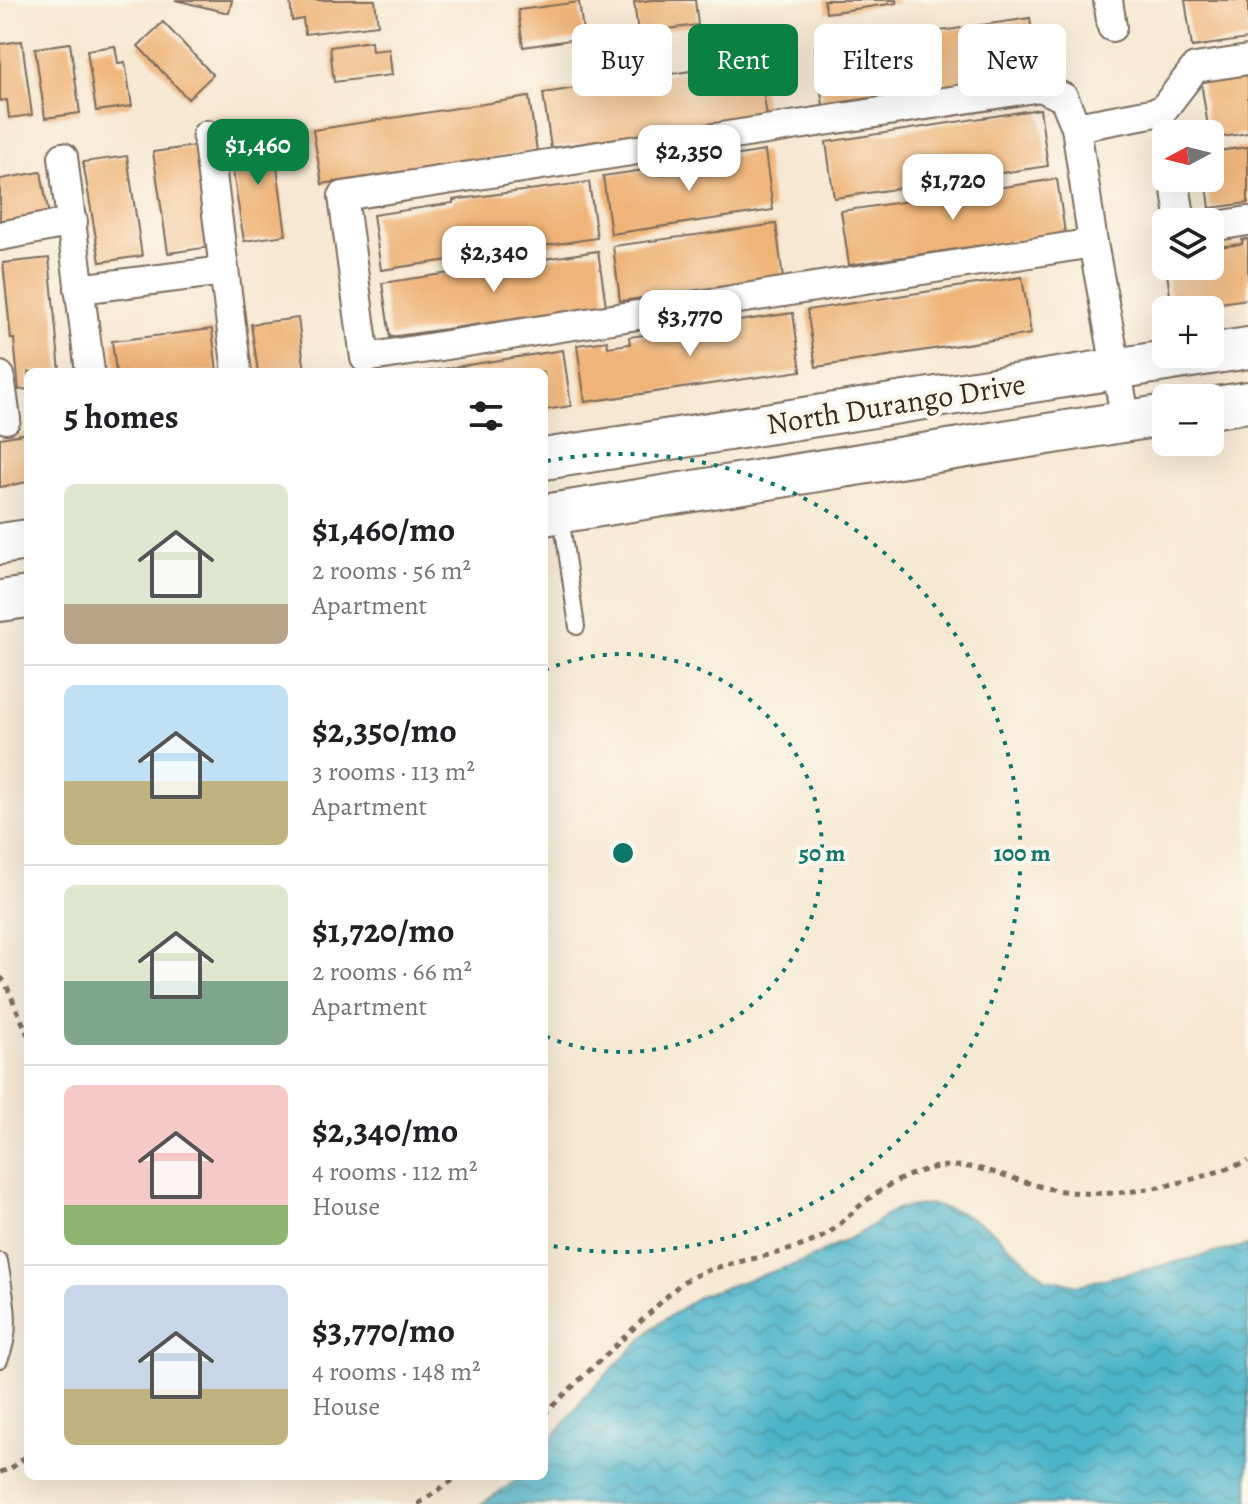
<!DOCTYPE html>
<html lang="en">
<head>
<meta charset="utf-8">
<style>
	body { margin:0; font-family:Alegreya,serif; background:#f6f6f6; color:#202124; height:100vh; display:flex; flex-direction:column; font-size:30px; white-space:nowrap }
	* { box-sizing:border-box; margin:0 }
	p { font-size:26px; color:#757577 }
	.icon { flex:none; width:44px; height:44px; fill:none; stroke:currentColor; stroke-width:2; stroke-linecap:round; stroke-linejoin:round }
	.map { position:relative; flex:1; overflow:hidden }
	.details { position:absolute; left:24px; top:368px; width:524px; height:1112px; display:flex; flex-direction:column; background:#fff; border-radius:12px; box-shadow:0 8px 32px #0002 }
	.details>* { flex:none }
	.hud { position:absolute; left:572px; top:24px; width:556px; height:72px; display:flex; gap:16px }
	.needle { width:52px; rotate:263deg }
	.fabs { position:absolute; left:1152px; top:120px; display:grid; gap:16px }
	.fabs a { display:grid; place-items:center; width:72px; height:72px; border-radius:12px; background:#fff; box-shadow:0 8px 32px #0002; font-size:40px }
	.price { position:absolute; translate:-50% -68px; padding:0 18px; border-radius:16px; background:#fff; color:#222; font-size:26px; line-height:52px; filter:drop-shadow(0 2px 4px #0008) }
	.price::after { content:''; position:absolute; left:50%; top:48px; width:24px; height:18px; margin-left:-12px; background:inherit; clip-path:polygon(0 0,100% 0,50% 100%) }
	.price.selected { background:#0b8043; color:#fff }
	ul { padding:0; list-style:none }
	li { display:flex; align-items:center; gap:24px; height:200px; padding:0 40px }
	li+li { border-top:2px solid #e0e0e0 }
	li span { display:grid; place-items:center; flex:none; width:224px; height:160px; border-radius:12px; color:#555 }
	li>.icon { margin-inline-start:auto }
	span .icon { width:96px; height:96px; fill:#fffc; stroke-width:1 }
	li b { font-size:34px }
	h2 { display:flex; justify-content:space-between; align-items:center; height:96px; padding:0 40px; font-size:34px }
	.pill { padding:0 28px; border-radius:12px; background:#fff; box-shadow:0 8px 32px #0002; font-size:28px; line-height:72px }
	.pill.selected { background:#0b8043; color:#fff }
	.map>svg:first-child { display:block }
	.water { fill:url(#water-waves); stroke:#436f74; stroke-width:2 }
	.building { fill:#efb478 }
	.lines { fill:none; stroke-linecap:round; stroke-linejoin:round }
	.service-casing { stroke:#7c6c5d; stroke-width:18 }
	.minor-casing { stroke:#7c6c5d; stroke-width:32 }
	.secondary-casing { stroke:#7c6c5d; stroke-width:44 }
	.path { stroke:#7c6c5d; stroke-width:5; stroke-dasharray:6 6; stroke-linecap:butt }
	.service { stroke:#fff; stroke-width:14 }
	.minor { stroke:#fff; stroke-width:28 }
	.secondary { stroke:#fff; stroke-width:40 }
	.ring { fill:none; stroke:#0f766e; stroke-width:4; stroke-dasharray:4 8 }
	.labels { text-anchor:middle; dominant-baseline:central; stroke-width:8; stroke-linejoin:round; paint-order:stroke }
	.street-label { font-size:30px; fill:#3b2a1e; stroke:#fbf7ec }
	.centre { fill:#0f766e; stroke:#fbf7ec; stroke-width:4 }
	.ring-label { font-size:24px; text-anchor:middle; font-weight:bold; fill:#0f766e; stroke:#fbf7ec; stroke-width:8; stroke-linejoin:round; paint-order:stroke }
</style>
</head>
<body>
<div class="map">
<svg width="1248" height="1504" viewBox="0 0 1248 1504">
	<defs>
		<pattern id="water-waves" width="16" height="10" patternUnits="userSpaceOnUse" patternTransform="scale(2)"><rect width="16" height="10" fill="#4bb4ca"/><path d="M0 5q4-4 8 0t8 0" fill="none" stroke="#4093a3"/></pattern>
	</defs>
	<rect width="100%" height="100%" fill="#fbf7ec"/>
	<filter id="ink" filterUnits="userSpaceOnUse"><feTurbulence type="fractalNoise" baseFrequency=".0125" numOctaves="2"/><feDisplacementMap in="SourceGraphic" scale="16" xChannelSelector="R" yChannelSelector="G"/><feConvolveMatrix kernelMatrix="1 2 1 2 8 2 1 2 1" color-interpolation-filters="sRGB"/></filter>
	<filter id="wash" filterUnits="userSpaceOnUse"><feTurbulence type="fractalNoise" baseFrequency=".006" numOctaves="4" result="noise"/><feDisplacementMap in="SourceGraphic" scale="32" xChannelSelector="R" yChannelSelector="G"/><feGaussianBlur stdDeviation="1.8" result="paint"/><feColorMatrix in="noise" values="0 0 0 0 0 0 0 0 0 0 0 0 0 0 0 0 0 1.4 0 .05"/><feComposite in="paint" operator="in"/></filter>
	<g filter="url(#wash)">
		<rect width="100%" height="100%" fill="#f6e8d2"/>
		<polygon class="water" points="928,1204 961,1213 989,1228 1046,1279 1079,1285 1248,1245 1248,1504 481,1504 523,1476 544,1476 544,1449 586,1395 654,1327 701,1295 805,1261 860,1233 896,1209"/>
		<g id="blocks">
			<g class="building">
				<polygon points="175,0 232,0 229,13"/>
				<polygon points="290,0 375,0 378,25 305,34 303,19 292,21"/>
				<polygon points="652,0 695,0 698,25 638,33 634,2"/>
				<polygon points="824,0 896,0 897,3 826,13"/>
				<polygon points="1185,0 1248,0 1248,39 1192,47"/>
				<polygon points="579,2 584,38 523,47 518,10"/>
				<polygon points="1030,18 1038,73 823,105 815,49"/>
				<polygon points="163,22 213,75 188,99 138,46"/>
				<polygon points="22,41 32,115 9,118 7,100 0,101 0,44"/>
				<polygon points="371,41 372,51 389,49 392,75 334,82 330,47"/>
				<polygon points="70,43 80,113 45,118 35,48"/>
				<polygon points="115,46 118,63 125,62 132,106 96,111 87,50"/>
				<polygon points="758,61 767,116 551,148 543,93"/>
				<polygon points="1248,75 1248,133 1210,139 1201,82"/>
				<polygon points="529,97 537,151 322,184 313,130"/>
				<polygon points="1040,109 1048,166 834,198 826,142"/>
				<polygon points="273,135 286,235 244,241 228,141"/>
				<polygon points="195,146 211,247 168,253 153,152"/>
				<polygon points="1248,147 1248,203 1210,208 1206,178 1210,178 1210,152"/>
				<polygon points="765,151 773,210 611,234 603,176 658,168 659,175 682,172 681,164"/>
				<polygon points="127,156 142,256 100,262 83,162"/>
				<polygon points="41,172 49,216 0,225 0,179"/>
				<polygon points="1057,179 1065,233 849,265 841,211"/>
				<polygon points="589,182 597,238 381,270 373,215 453,203 453,200"/>
				<polygon points="776,224 783,279 620,301 613,246"/>
				<polygon points="1248,239 1248,299 1172,310 1166,266 1210,266 1210,248 1242,244 1242,240"/>
				<polygon points="598,251 606,306 390,337 382,283"/>
				<polygon points="49,258 60,372 28,372 28,389 19,390 14,339 11,339 3,263"/>
				<polygon points="1022,277 1031,334 816,367 807,310"/>
				<polygon points="793,313 801,371 585,402 577,345 607,341 608,347 630,344 629,337"/>
				<polygon points="298,318 305,372 258,372 251,324"/>
				<polygon points="212,329 217,372 116,372 112,341"/>
				<polygon points="563,350 571,406 544,410 544,372 423,372"/>
				<polygon points="28,433 28,482 0,487 0,438"/>
			</g>
		</g>
	</g>
	<g filter="url(#ink)">
		<use href="#blocks" fill-opacity="0" stroke="#7c6c5d" stroke-width="2"/>
		<g class="lines">
			<defs>
				<g id="service">
					<polyline points="561,516 577,627"/>
					<path d="M0 1261C5 1294 15 1329 0 1360"/>
				</g>
				<g id="minor">
					<polyline points="1108,0 1112,27"/>
					<polyline points="1076,127 1093,243 1126,421"/>
					<polyline points="207,135 237,372"/>
					<polyline points="63,157 90,372"/>
					<polyline points="1174,178 1181,222"/>
					<polyline points="1210,227 1248,221"/>
					<polyline points="0,236 73,222"/>
					<polyline points="1093,243 365,358 343,196 1041,87 1064,98 1076,127 1162,111 1195,68 1248,60"/>
					<polyline points="79,289 224,271"/>
					<polyline points="0,376 6,419"/>
				</g>
				<g id="secondary">
					<polyline points="1210,408 1248,402"/>
					<polyline points="544,459 1248,348"/>
					<polyline points="544,515 1166,415"/>
					<polyline points="0,544 28,540"/>
					<polyline points="0,601 28,597"/>
				</g>
			</defs>
			<use href="#service" class="service-casing"/>
			<use href="#minor" class="minor-casing"/>
			<use href="#secondary" class="secondary-casing"/>
			<g class="path">
				<polyline points="0,977 5,982 28,1035"/>
				<path d="M544 1414 681 1283C723 1258 776 1260 820 1238 837 1229 848 1216 862 1204 885 1185 920 1166 951 1166 985 1165 1018 1182 1051 1189 1116 1202 1187 1184 1248 1161"/>
				<polyline points="0,1472 10,1469 28,1455"/>
				<polyline points="418,1504 459,1476"/>
			</g>
			<use href="#service" class="service"/>
			<use href="#minor" class="minor"/>
			<use href="#secondary" class="secondary"/>
		</g>
	</g>
	<g class="ring">
		<path d="M545 670A199 199 0 1 1 545 1036"/>
		<path d="M547 461A399 399 0 1 1 547 1245"/>
	</g>
	<g class="labels">
		<g class="street-label">
			<text transform="translate(896 404) rotate(-9)">North Durango Drive</text>
		</g>
	</g>
	<circle cx="623" cy="853" r="12" class="centre"/>
	<g class="ring-label">
		<text x="822" y="861">50 m</text>
		<text x="1022" y="861">100 m</text>
	</g>
</svg>
<div class="fabs">
<a><svg class="needle" viewBox="-14 -14 28 28"><path d="M0-13l5 13h-10z" fill="#e53935"/><path d="M0 13l5-13h-10z" fill="#757577"/></svg></a>
<a><svg class="icon" aria-label="layers" viewBox="0 0 24 24"><path d="M12 4l9 5-9 5-9-5zM3 14l9 5 9-5"/></svg></a>
<a>+</a>
<a>−</a>
</div>
<b class="price selected" style="left:258px;top:187px">$1,460</b>
<b class="price" style="left:689px;top:193px">$2,350</b>
<b class="price" style="left:953px;top:222px">$1,720</b>
<b class="price" style="left:494px;top:294px">$2,340</b>
<b class="price" style="left:690px;top:358px">$3,770</b>
<div class="hud">
<a class="pill">Buy</a>
<a class="pill selected">Rent</a>
<a class="pill">Filters</a>
<a class="pill">New</a>
</div>
<section class="details">
<h2>5 homes<svg class="icon" aria-label="filters" viewBox="0 0 24 24"><path d="M4 7h16M4 17h16"/><circle cx="9" cy="7" r="2"/><circle cx="15" cy="17" r="2"/></svg></h2>
<ul>
<li><span style="background:linear-gradient(#dfe7d0 75%,#b9a48a 0)"><svg class="icon" aria-label="home" viewBox="0 0 24 24"><path d="M3 11l9-7 9 7M6 9v11h12V9"/></svg></span><div><b>$1,460/mo</b><p>2 rooms · 56 m²</p><p>Apartment</p></div></li>
<li><span style="background:linear-gradient(#bfe0f5 60%,#c2b280 0)"><svg class="icon" aria-label="home" viewBox="0 0 24 24"><path d="M3 11l9-7 9 7M6 9v11h12V9"/></svg></span><div><b>$2,350/mo</b><p>3 rooms · 113 m²</p><p>Apartment</p></div></li>
<li><span style="background:linear-gradient(#dfe7d0 60%,#7fa58c 0)"><svg class="icon" aria-label="home" viewBox="0 0 24 24"><path d="M3 11l9-7 9 7M6 9v11h12V9"/></svg></span><div><b>$1,720/mo</b><p>2 rooms · 66 m²</p><p>Apartment</p></div></li>
<li><span style="background:linear-gradient(#f6c9c9 75%,#8fb573 0)"><svg class="icon" aria-label="home" viewBox="0 0 24 24"><path d="M3 11l9-7 9 7M6 9v11h12V9"/></svg></span><div><b>$2,340/mo</b><p>4 rooms · 112 m²</p><p>House</p></div></li>
<li><span style="background:linear-gradient(#c9d6e8 65%,#c2b280 0)"><svg class="icon" aria-label="home" viewBox="0 0 24 24"><path d="M3 11l9-7 9 7M6 9v11h12V9"/></svg></span><div><b>$3,770/mo</b><p>4 rooms · 148 m²</p><p>House</p></div></li>
</ul>
</section>
</div>
</body>
</html>
